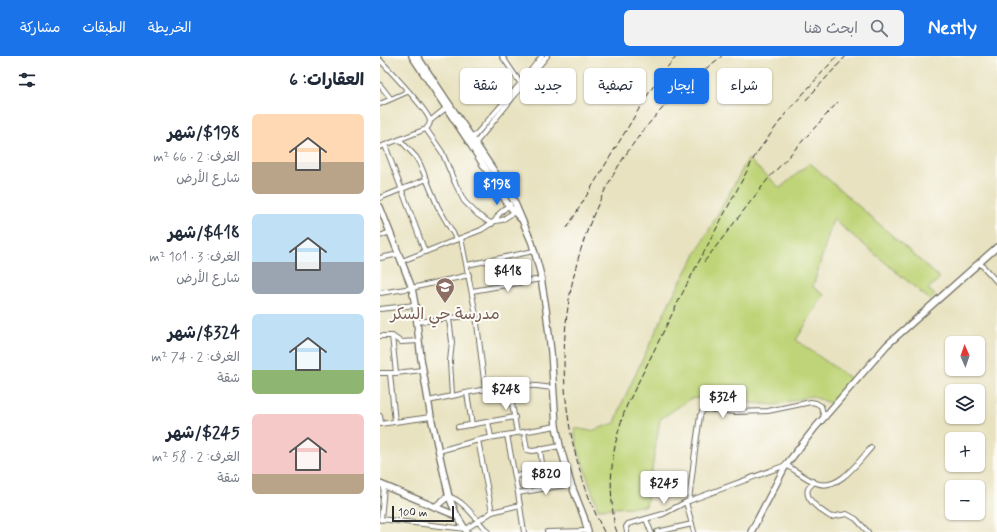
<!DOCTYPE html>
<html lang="ar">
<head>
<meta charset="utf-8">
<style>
	body { margin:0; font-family:Mynerve,"Playpen Sans Arabic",sans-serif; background:#f2f2f3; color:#1f2937; direction:rtl; height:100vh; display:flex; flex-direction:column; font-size:15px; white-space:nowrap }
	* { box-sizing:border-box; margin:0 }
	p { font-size:13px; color:#747a83 }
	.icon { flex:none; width:22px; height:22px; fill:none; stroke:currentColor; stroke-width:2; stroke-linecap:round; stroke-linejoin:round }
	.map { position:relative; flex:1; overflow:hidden; direction:ltr }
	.drawer { display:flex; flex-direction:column; background:#fff; width:380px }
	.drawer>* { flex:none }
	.guide { position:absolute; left:12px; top:12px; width:380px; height:36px; direction:rtl; display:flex; gap:8px }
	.needle { width:26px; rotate:358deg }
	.controls { position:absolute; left:565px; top:280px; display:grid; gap:8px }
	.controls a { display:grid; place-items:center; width:40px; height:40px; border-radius:6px; background:#fff; box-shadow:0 1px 3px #0004; font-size:20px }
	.scale { position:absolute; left:12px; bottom:10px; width:62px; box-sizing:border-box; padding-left:4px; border:2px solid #2b2b2b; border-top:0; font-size:11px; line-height:14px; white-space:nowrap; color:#2b2b2b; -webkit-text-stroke:3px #fdfcf7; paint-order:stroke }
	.price { position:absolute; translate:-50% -34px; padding:0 9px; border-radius:4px; background:#fff; color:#222; font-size:13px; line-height:26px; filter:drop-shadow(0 1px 2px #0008) }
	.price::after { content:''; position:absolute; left:50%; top:24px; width:12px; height:9px; margin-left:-6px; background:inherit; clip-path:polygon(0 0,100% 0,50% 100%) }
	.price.current { background:#1a73e8; color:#fff }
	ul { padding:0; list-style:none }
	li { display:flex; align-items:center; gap:12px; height:100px; padding:0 16px }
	li span { display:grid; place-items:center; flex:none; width:112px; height:80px; border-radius:6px; color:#555 }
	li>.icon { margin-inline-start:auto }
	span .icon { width:48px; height:48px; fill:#fffc; stroke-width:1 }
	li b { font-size:17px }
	h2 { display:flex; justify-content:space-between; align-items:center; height:48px; padding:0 16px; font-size:17px }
	.tag { padding:0 14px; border-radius:6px; background:#fff; box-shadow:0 1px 3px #0004; font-size:14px; line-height:36px }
	.tag.current { background:#1a73e8; color:#fff }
	header { display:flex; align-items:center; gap:24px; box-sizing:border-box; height:56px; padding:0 20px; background:#1a73e8; color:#fff }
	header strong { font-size:19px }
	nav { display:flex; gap:22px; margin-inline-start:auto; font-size:14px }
	.search { width:280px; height:36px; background:#f2f2f3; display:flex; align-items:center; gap:10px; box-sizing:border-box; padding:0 14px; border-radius:6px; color:#747a83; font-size:15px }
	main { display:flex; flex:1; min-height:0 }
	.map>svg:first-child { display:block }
	.green { fill:#bfd478; stroke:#758052 }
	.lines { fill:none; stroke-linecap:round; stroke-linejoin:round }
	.street-casing { stroke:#6d6b5f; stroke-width:6 }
	.secondary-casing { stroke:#6d6b5f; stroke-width:8 }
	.street { stroke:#fff; stroke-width:4 }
	.secondary { stroke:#fff; stroke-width:5.5 }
	.rail { stroke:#2b2b2b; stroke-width:1; stroke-dasharray:6 3; stroke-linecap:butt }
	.labels { text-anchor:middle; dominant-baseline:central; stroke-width:4; stroke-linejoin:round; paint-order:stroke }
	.education-label { font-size:16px; fill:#785e54; stroke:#fdfcf7 }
</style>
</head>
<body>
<header>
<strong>Nestly</strong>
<div class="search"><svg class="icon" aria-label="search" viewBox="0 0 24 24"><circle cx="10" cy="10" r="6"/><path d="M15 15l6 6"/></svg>ابحث هنا</div>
<nav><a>الخريطة</a><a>الطبقات</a><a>مشاركة</a></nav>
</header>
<main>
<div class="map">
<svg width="617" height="476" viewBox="0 0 617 476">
	<rect width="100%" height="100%" fill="#fdfcf7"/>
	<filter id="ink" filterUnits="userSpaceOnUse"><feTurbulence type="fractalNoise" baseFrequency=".025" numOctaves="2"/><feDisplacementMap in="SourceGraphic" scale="8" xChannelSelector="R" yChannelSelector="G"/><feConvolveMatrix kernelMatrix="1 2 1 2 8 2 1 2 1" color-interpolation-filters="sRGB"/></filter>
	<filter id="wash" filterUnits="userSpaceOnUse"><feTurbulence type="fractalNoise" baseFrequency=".012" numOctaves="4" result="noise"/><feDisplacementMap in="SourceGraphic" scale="16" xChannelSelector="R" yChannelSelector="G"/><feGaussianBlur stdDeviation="0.9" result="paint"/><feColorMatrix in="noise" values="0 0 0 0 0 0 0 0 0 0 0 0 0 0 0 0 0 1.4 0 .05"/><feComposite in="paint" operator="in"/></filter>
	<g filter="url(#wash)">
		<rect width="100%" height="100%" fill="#e8e2c0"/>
		<polygon class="green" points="368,103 400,132 430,107 560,222 548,233 555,239 550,244 453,163 433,231 444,239 416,284 471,323 450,347 431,340 396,349 312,342 280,363 266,450 218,453 197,391 194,372 211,375 235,367 242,347 290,245"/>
	</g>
	<g filter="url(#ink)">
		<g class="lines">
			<defs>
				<g id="street">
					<polyline points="122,0 141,28"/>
					<path d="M0 4C9 14 49 55 50 65 50 68 48 71 46 73L0 91"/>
					<polyline points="0,29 11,43"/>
					<polyline points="0,48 27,36"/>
					<polyline points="50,65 66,52"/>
					<polyline points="46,73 62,96 75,127 84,145 98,159 112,168"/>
					<polyline points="20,84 36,101 40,108 58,151 77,184"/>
					<polyline points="91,84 140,28 162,0"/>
					<polyline points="5,89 45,196"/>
					<polyline points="94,89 167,0"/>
					<polyline points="0,142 47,123"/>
					<polyline points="115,165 122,164 136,155"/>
					<polyline points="0,180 10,176"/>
					<polyline points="81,182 96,259 105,333"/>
					<polyline points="0,202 19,198"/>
					<polyline points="22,205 101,174 115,165 119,158 130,148"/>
					<polyline points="599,206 617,226"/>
					<polyline points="87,209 154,195"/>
					<polyline points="92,235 161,223"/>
					<polyline points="0,237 32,232 89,219"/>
					<polyline points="0,253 35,249"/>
					<polyline points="69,263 72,286 70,305 72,340"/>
					<polyline points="37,266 96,259"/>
					<polyline points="0,280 12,280 21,286 39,285"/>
					<polyline points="12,280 16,317"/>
					<polyline points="0,317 16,317 42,314"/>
					<polyline points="10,318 15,366"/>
					<polyline points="129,330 137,377"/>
					<polyline points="87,337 92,369"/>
					<path d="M48 345C75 340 102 332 130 330 144 329 159 330 173 332"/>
					<polyline points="0,360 1,367"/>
					<polyline points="108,366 111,381"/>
					<polyline points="0,368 51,361"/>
					<polyline points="78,371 135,361"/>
					<polyline points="144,376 147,394 153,395 180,390"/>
					<polyline points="127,379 138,437 144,476"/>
					<polyline points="98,384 112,456"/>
					<polyline points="160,393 163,415"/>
					<polyline points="59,395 98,384 176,370"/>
					<polyline points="135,420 186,412"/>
					<path d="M434 426C432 428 429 431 428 433 424 444 443 456 451 461L467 458 476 463 488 476"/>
					<polyline points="138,437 191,428"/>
					<path d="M69 441C82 442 99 467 108 476"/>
					<polyline points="309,445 315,395 320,360 323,354 327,353 355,356 388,355 431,346 436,347 441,350 444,361"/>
					<polyline points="0,463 86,473 112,456 140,449"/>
					<polyline points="266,463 271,476"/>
					<polyline points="1,464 4,430"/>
					<polyline points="167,476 207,475"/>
					<polyline points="247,476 246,471 248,468 283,458 306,446"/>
					<polyline points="277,476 312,468"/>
					<path d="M314 476 306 446 406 409C415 414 425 422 436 427 458 436 478 406 491 392"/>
				</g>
				<g id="secondary">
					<polyline points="32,0 89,86 129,150 140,162"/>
					<polyline points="37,0 134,145 152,187 160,216 166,253 171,296 176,370 180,390 191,428 204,461 208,476"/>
					<polyline points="0,151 32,232 35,249 41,303 51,361 69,441 77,460 87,476"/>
					<polyline points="0,428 77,460"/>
					<polyline points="55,451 66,442 69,441"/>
					<polyline points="371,476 406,409 434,373 507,289 617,191"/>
				</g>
			</defs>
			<use href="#street" class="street-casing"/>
			<use href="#secondary" class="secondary-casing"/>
			<use href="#street" class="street"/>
			<use href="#secondary" class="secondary"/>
			<g class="rail">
				<polyline points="426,44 466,0"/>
				<polyline points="187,172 265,43 282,17 297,0"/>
				<polyline points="324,206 388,123 458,46"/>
				<path d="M224 476C158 342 174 180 271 65 292 41 316 20 342 0"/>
				<path d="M237 476C233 467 233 456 232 446 229 412 235 380 247 349L306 230 376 98 406 57 457 0"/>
			</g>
		</g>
	</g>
	<defs>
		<symbol id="school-pin" viewBox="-11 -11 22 30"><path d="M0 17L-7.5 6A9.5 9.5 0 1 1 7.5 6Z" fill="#8d6e63" stroke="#fdfcf7"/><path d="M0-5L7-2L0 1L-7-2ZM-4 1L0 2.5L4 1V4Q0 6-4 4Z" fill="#fff"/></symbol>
	</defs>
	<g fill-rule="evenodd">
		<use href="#school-pin" x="54" y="220" width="22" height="30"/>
	</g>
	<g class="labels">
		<g class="education-label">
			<text x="65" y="258">مدرسة حي السكر</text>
		</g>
	</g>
</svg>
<div class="controls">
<a><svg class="needle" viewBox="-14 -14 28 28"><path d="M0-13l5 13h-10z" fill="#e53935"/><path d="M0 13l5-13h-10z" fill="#747a83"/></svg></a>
<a><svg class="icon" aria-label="layers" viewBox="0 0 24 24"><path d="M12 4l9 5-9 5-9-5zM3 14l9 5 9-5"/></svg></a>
<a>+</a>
<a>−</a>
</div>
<div class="scale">100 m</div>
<b class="price current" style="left:117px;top:150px">$198</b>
<b class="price" style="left:128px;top:237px">$418</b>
<b class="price" style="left:126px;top:355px">$248</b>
<b class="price" style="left:343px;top:363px">$324</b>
<b class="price" style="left:166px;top:440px">$820</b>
<b class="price" style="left:284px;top:449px">$245</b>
<div class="guide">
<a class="tag">شراء</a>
<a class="tag current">إيجار</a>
<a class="tag">تصفية</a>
<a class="tag">جديد</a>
<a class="tag">شقة</a>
</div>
</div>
<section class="drawer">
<h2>العقارات: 6<svg class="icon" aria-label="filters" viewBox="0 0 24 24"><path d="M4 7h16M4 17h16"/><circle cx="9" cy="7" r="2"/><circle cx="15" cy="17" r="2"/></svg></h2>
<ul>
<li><span style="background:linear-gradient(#ffd9b3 60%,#b9a48a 0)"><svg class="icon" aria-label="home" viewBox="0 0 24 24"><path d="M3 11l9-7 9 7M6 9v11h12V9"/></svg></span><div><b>$198/شهر</b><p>الغرف: 2 · 66 m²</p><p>شارع الأرض</p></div></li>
<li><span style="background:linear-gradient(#bfe0f5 60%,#9aa5b1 0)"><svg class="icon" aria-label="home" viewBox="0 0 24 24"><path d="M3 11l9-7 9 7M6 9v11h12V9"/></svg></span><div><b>$418/شهر</b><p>الغرف: 3 · 101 m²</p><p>شارع الأرض</p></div></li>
<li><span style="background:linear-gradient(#bfe0f5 70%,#8fb573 0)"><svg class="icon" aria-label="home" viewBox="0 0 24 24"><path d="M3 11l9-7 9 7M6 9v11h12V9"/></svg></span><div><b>$324/شهر</b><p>الغرف: 2 · 74 m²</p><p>شقة</p></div></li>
<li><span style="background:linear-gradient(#f6c9c9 75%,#b9a48a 0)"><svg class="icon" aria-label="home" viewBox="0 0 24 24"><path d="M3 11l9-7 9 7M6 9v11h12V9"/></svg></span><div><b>$245/شهر</b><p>الغرف: 2 · 58 m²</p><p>شقة</p></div></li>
</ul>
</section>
</main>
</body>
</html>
